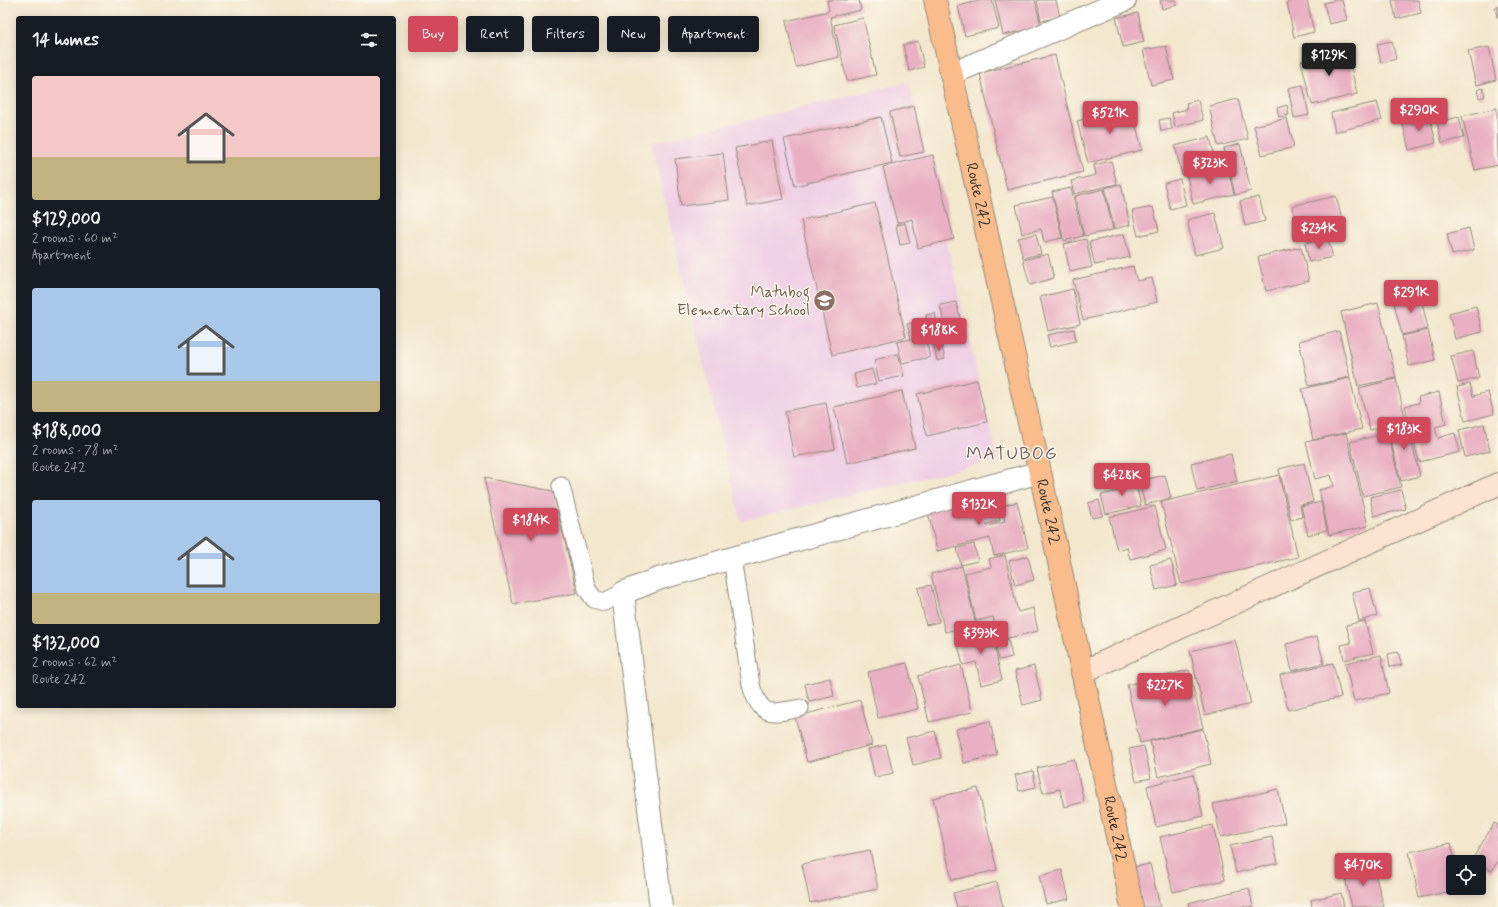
<!DOCTYPE html>
<html lang="en">
<head>
<meta charset="utf-8">
<style>
	body { margin:0; font-family:Mynerve,sans-serif; background:#20242c; color:#f1f3f6; height:100vh; display:flex; flex-direction:column; font-size:15px; white-space:nowrap }
	* { box-sizing:border-box; margin:0 }
	p { font-size:13px; color:#9ea1a6 }
	.icon { flex:none; width:22px; height:22px; fill:none; stroke:currentColor; stroke-width:2; stroke-linecap:round; stroke-linejoin:round }
	.map { position:relative; flex:1; overflow:hidden }
	.panel { position:absolute; left:16px; top:16px; width:380px; height:692px; display:flex; flex-direction:column; background:#171b24; border-radius:4px; box-shadow:0 2px 10px #0003 }
	.panel>* { flex:none }
	.banner { position:absolute; left:408px; top:16px; width:380px; height:36px; display:flex; gap:8px }
	.fabs { position:absolute; left:1446px; top:855px; display:grid; gap:8px }
	.fabs a { display:grid; place-items:center; width:40px; height:40px; border-radius:4px; background:#171b24; box-shadow:0 2px 10px #0003; font-size:20px }
	.price { position:absolute; translate:-50% -34px; padding:0 9px; border-radius:4px; background:#d1495b; color:#fff; font-size:13px; line-height:26px; filter:drop-shadow(0 1px 2px #0008) }
	.price::after { content:''; position:absolute; left:50%; top:24px; width:12px; height:9px; margin-left:-6px; background:inherit; clip-path:polygon(0 0,100% 0,50% 100%) }
	.price.current { background:#222; color:#fff }
	ul { padding:0; list-style:none }
	li { display:grid; align-content:center; gap:8px; height:212px; padding:0 16px }
	li span { display:grid; place-items:center; height:124px; border-radius:4px; color:#555 }
	li>.icon { margin-inline-start:auto }
	span .icon { width:72px; height:72px; fill:#fffc; stroke-width:1 }
	li b { font-size:17px }
	h2 { display:flex; justify-content:space-between; align-items:center; height:48px; padding:0 16px; font-size:17px }
	.chip { padding:0 14px; border-radius:4px; background:#171b24; box-shadow:0 2px 10px #0003; font-size:14px; line-height:36px }
	.chip.current { background:#d1495b; color:#fff }
	.map>svg:first-child { display:block }
	.built { fill:#f0d0e5 }
	.building { fill:#e9afc2 }
	.lines { fill:none; stroke-linecap:round; stroke-linejoin:round }
	.lane-casing { stroke:#8f897c; stroke-width:19 }
	.street-casing { stroke:#8f897c; stroke-width:24 }
	.secondary-casing { stroke:#8f897c; stroke-width:24 }
	.primary-casing { stroke:#8f897c; stroke-width:24 }
	.lane { stroke:#fff; stroke-width:17 }
	.street { stroke:#fff; stroke-width:22 }
	.secondary { stroke:#fde4d1; stroke-width:22 }
	.primary { stroke:#fabc8b; stroke-width:22 }
	.labels { text-anchor:middle; dominant-baseline:central; stroke-width:3; stroke-linejoin:round; paint-order:stroke }
	.street-label { font-size:16px; fill:#2b2b2b; stroke:#fbf7ec }
	.education-label { font-size:16px; fill:#785e54; stroke:#fbf7ec; text-anchor:end }
	.quarter-label { font-size:18px; letter-spacing:1px; fill:#6e5960; stroke:#fbf7ec }
</style>
</head>
<body>
<div class="map">
<svg width="1498" height="907" viewBox="0 0 1498 907">
	<rect width="100%" height="100%" fill="#fbf7ec"/>
	<filter id="ink" filterUnits="userSpaceOnUse"><feTurbulence type="fractalNoise" baseFrequency=".025" numOctaves="2"/><feDisplacementMap in="SourceGraphic" scale="8" xChannelSelector="R" yChannelSelector="G"/><feConvolveMatrix kernelMatrix="1 2 1 2 8 2 1 2 1" color-interpolation-filters="sRGB"/></filter>
	<filter id="wash" filterUnits="userSpaceOnUse"><feTurbulence type="fractalNoise" baseFrequency=".012" numOctaves="4" result="noise"/><feDisplacementMap in="SourceGraphic" scale="16" xChannelSelector="R" yChannelSelector="G"/><feGaussianBlur stdDeviation="0.9" result="paint"/><feColorMatrix in="noise" values="0 0 0 0 0 0 0 0 0 0 0 0 0 0 0 0 0 1.4 0 .05"/><feComposite in="paint" operator="in"/></filter>
	<g filter="url(#wash)">
		<rect width="100%" height="100%" fill="#f3e7cd"/>
		<polygon class="built" points="909,82 998,460 741,521 651,143"/>
		<g id="blocks">
			<g class="building">
				<polygon points="827,0 859,0 861,10 830,17 839,57 796,67 786,21 829,11"/>
				<polygon points="983,0 992,0 999,28 965,36 958,6"/>
				<polygon points="995,0 1035,0 1041,27 1003,35"/>
				<polygon points="1037,0 1056,0 1060,17 1041,21"/>
				<polygon points="1160,0 1176,0 1177,5 1162,9"/>
				<polygon points="1295,0 1307,0 1314,32 1294,37 1287,2"/>
				<polygon points="1336,0 1342,0 1347,20 1329,24 1324,3"/>
				<polygon points="1392,0 1418,0 1421,13 1396,19"/>
				<polygon points="1498,6 1498,17 1497,17 1495,7"/>
				<polygon points="1138,13 1144,42 1123,47 1116,18"/>
				<polygon points="863,18 876,75 847,81 834,25"/>
				<polygon points="918,41 924,67 909,71 903,45"/>
				<polygon points="1392,41 1396,59 1381,63 1377,44"/>
				<polygon points="1166,46 1174,80 1151,85 1143,50"/>
				<polygon points="1489,47 1496,80 1476,85 1468,51"/>
				<polygon points="1347,50 1357,94 1312,105 1301,61"/>
				<polygon points="1055,55 1083,172 1007,190 980,73"/>
				<polygon points="1303,85 1309,115 1294,118 1288,88"/>
				<polygon points="1483,88 1485,96 1479,98 1477,90"/>
				<polygon points="1238,99 1248,139 1218,146 1209,106"/>
				<polygon points="1198,100 1203,120 1175,127 1172,113 1187,109 1186,103"/>
				<polygon points="1377,102 1382,120 1335,132 1331,113"/>
				<polygon points="1287,105 1289,115 1279,117 1277,108"/>
				<polygon points="914,106 924,152 900,157 890,112"/>
				<polygon points="1132,108 1142,150 1088,163 1077,121"/>
				<polygon points="1497,108 1498,165 1475,170 1462,116"/>
				<polygon points="1429,113 1436,143 1409,150 1402,120"/>
				<polygon points="881,117 892,163 795,186 784,139"/>
				<polygon points="1459,117 1464,138 1442,143 1437,122"/>
				<polygon points="1169,118 1172,129 1161,131 1159,120"/>
				<polygon points="1287,118 1294,147 1262,155 1254,126"/>
				<polygon points="1210,137 1217,166 1182,175 1175,146"/>
				<polygon points="772,141 783,199 747,206 735,148"/>
				<polygon points="1240,144 1251,191 1235,195 1224,148"/>
				<polygon points="723,153 729,200 681,206 675,159"/>
				<polygon points="933,155 954,239 918,248 912,219 897,223 883,167"/>
				<polygon points="1111,161 1117,184 1074,194 1071,181 1096,175 1094,165"/>
				<polygon points="1227,166 1234,194 1193,204 1187,176"/>
				<polygon points="1180,179 1186,205 1170,209 1164,183"/>
				<polygon points="1121,184 1130,225 1114,229 1105,188"/>
				<polygon points="1071,188 1083,236 1064,241 1052,192"/>
				<polygon points="1104,189 1113,230 1084,236 1075,196"/>
				<polygon points="1336,196 1344,228 1300,239 1292,206"/>
				<polygon points="1053,197 1062,238 1044,242 1041,229 1022,234 1016,205"/>
				<polygon points="1259,197 1265,221 1245,226 1240,201"/>
				<polygon points="875,203 906,337 832,355 801,220"/>
				<polygon points="1153,207 1159,231 1138,236 1132,211"/>
				<polygon points="1215,213 1224,248 1195,255 1187,220"/>
				<polygon points="905,223 910,243 900,245 896,225"/>
				<polygon points="1469,228 1474,250 1452,255 1447,234"/>
				<polygon points="1036,234 1041,254 1023,258 1018,238"/>
				<polygon points="1124,234 1130,257 1095,265 1089,242"/>
				<polygon points="1328,238 1333,257 1309,262 1305,243"/>
				<polygon points="1086,239 1092,267 1070,272 1064,244"/>
				<polygon points="1301,247 1309,281 1266,291 1258,257"/>
				<polygon points="1048,254 1054,278 1030,285 1023,260"/>
				<polygon points="1133,266 1137,281 1152,278 1157,302 1083,320 1073,280"/>
				<polygon points="1410,284 1411,292 1400,295 1398,287"/>
				<polygon points="1073,289 1080,324 1048,331 1040,297"/>
				<polygon points="1420,293 1428,329 1402,335 1393,299"/>
				<polygon points="956,302 963,329 946,333 940,305"/>
				<polygon points="1378,303 1396,378 1358,386 1341,312"/>
				<polygon points="1476,306 1482,332 1455,339 1449,313"/>
				<polygon points="935,313 941,341 932,343 926,315"/>
				<polygon points="921,321 930,357 902,363 897,342 911,339 907,324"/>
				<polygon points="1074,329 1076,341 1050,347 1047,335"/>
				<polygon points="1428,330 1435,360 1409,366 1402,336"/>
				<polygon points="1339,331 1350,377 1309,386 1299,341"/>
				<polygon points="941,342 945,359 937,361 933,344"/>
				<polygon points="1473,351 1479,378 1458,383 1451,356"/>
				<polygon points="898,354 904,376 879,381 874,360"/>
				<polygon points="872,369 876,384 857,388 854,374"/>
				<polygon points="1350,378 1362,429 1313,440 1302,389"/>
				<polygon points="1396,379 1406,421 1370,430 1359,388"/>
				<polygon points="977,380 987,422 927,436 917,394"/>
				<polygon points="1470,384 1473,396 1488,392 1494,414 1465,421 1457,387"/>
				<polygon points="902,391 915,448 847,463 834,407"/>
				<polygon points="1439,392 1446,424 1435,427 1438,438 1455,433 1460,452 1419,462 1405,406 1419,403 1418,397"/>
				<polygon points="826,403 835,449 794,457 785,411"/>
				<polygon points="1407,422 1420,476 1401,481 1387,427"/>
				<polygon points="1484,424 1490,451 1465,457 1459,430"/>
				<polygon points="1346,433 1368,526 1329,535 1319,490 1334,486 1331,475 1315,479 1306,442"/>
				<polygon points="1388,433 1401,487 1363,496 1350,442"/>
				<polygon points="1231,454 1237,481 1197,491 1191,463"/>
				<polygon points="1304,463 1313,502 1300,505 1302,517 1291,520 1279,469"/>
				<polygon points="1165,475 1171,498 1145,505 1139,481"/>
				<polygon points="1279,475 1298,557 1181,584 1161,502"/>
				<polygon points="1134,477 1141,506 1106,514 1101,495 1119,491 1117,481"/>
				<polygon points="484,478 553,491 577,593 513,604"/>
				<polygon points="1401,490 1406,509 1374,516 1370,497"/>
				<polygon points="994,496 1000,521 986,524 987,526 1005,522 1001,506 1017,502 1028,548 994,556 990,538 937,551 928,512"/>
				<polygon points="1099,500 1103,516 1092,518 1088,503"/>
				<polygon points="1321,502 1327,530 1308,535 1301,506"/>
				<polygon points="1155,506 1166,550 1130,559 1127,547 1117,550 1109,517"/>
				<polygon points="974,544 978,561 961,565 957,548"/>
				<polygon points="1005,555 1018,612 1033,608 1038,631 999,640 993,617 976,621 965,573 991,567 989,559"/>
				<polygon points="1028,556 1034,580 1015,585 1009,561"/>
				<polygon points="1171,560 1177,585 1156,590 1150,565"/>
				<polygon points="962,566 976,625 945,632 931,574"/>
				<polygon points="931,585 939,622 926,625 918,588"/>
				<polygon points="1370,588 1377,616 1359,621 1352,592"/>
				<polygon points="1365,621 1373,653 1344,660 1341,645 1351,643 1346,625"/>
				<polygon points="990,628 1002,680 981,685 976,662 963,665 956,636"/>
				<polygon points="1317,637 1324,663 1292,671 1286,644"/>
				<polygon points="1008,639 1012,657 999,660 995,642"/>
				<polygon points="1235,640 1251,704 1205,715 1190,651"/>
				<polygon points="1398,652 1402,665 1390,667 1388,654"/>
				<polygon points="1381,655 1389,693 1354,701 1345,663"/>
				<polygon points="907,663 918,709 878,718 868,672"/>
				<polygon points="1333,663 1341,697 1288,710 1280,675"/>
				<polygon points="961,665 972,712 929,722 918,676"/>
				<polygon points="1034,666 1042,700 1023,705 1015,671"/>
				<polygon points="1189,670 1203,728 1140,743 1127,685"/>
				<polygon points="830,678 834,696 809,702 805,684"/>
				<polygon points="860,700 872,745 807,762 795,717"/>
				<polygon points="990,721 997,755 964,763 956,729"/>
				<polygon points="1203,729 1211,764 1158,777 1150,741"/>
				<polygon points="935,731 941,758 913,765 906,738"/>
				<polygon points="886,745 893,773 875,777 868,749"/>
				<polygon points="1144,746 1151,778 1136,781 1129,749"/>
				<polygon points="1074,759 1084,802 1064,807 1060,789 1043,793 1037,768"/>
				<polygon points="1033,771 1036,787 1019,791 1015,775"/>
				<polygon points="1193,774 1203,816 1156,827 1147,786"/>
				<polygon points="978,788 997,870 952,880 933,798"/>
				<polygon points="1278,789 1285,823 1221,837 1213,804"/>
				<polygon points="1494,823 1498,825 1498,861 1492,871 1479,864 1479,862 1472,860"/>
				<polygon points="1213,825 1225,880 1173,892 1160,837"/>
				<polygon points="1272,837 1278,863 1236,873 1230,846"/>
				<polygon points="1451,843 1455,862 1453,862 1453,888 1460,889 1419,898 1409,852"/>
				<polygon points="870,850 878,889 810,903 802,864"/>
				<polygon points="1372,863 1384,907 1352,907 1343,870"/>
				<polygon points="1150,864 1160,907 1143,907 1134,867"/>
				<polygon points="1062,870 1069,899 1046,904 1039,876"/>
				<polygon points="997,882 1003,907 957,907 953,893"/>
				<polygon points="1249,888 1253,907 1189,907 1188,903"/>
				<polygon points="1341,893 1344,907 1312,907 1311,900"/>
			</g>
		</g>
	</g>
	<g filter="url(#ink)">
		<use href="#blocks" fill-opacity="0" stroke="#8f897c" stroke-width="1"/>
		<g class="lines">
			<defs>
				<g id="lane">
					<polyline points="561,486 587,589 594,599 604,602 623,593"/>
					<path d="M732 558 751 685C761 718 771 714 800 708"/>
				</g>
				<g id="street">
					<polyline points="951,74 1125,0"/>
					<polyline points="661,907 623,593 658,579 1040,472"/>
				</g>
				<polyline id="secondary" points="1082,672 1498,484"/>
				<g id="primary">
					<path id="s1" d="M935 0 1040 472 1132 907"/>
				</g>
			</defs>
			<use href="#lane" class="lane-casing"/>
			<use href="#street" class="street-casing"/>
			<use href="#secondary" class="secondary-casing"/>
			<use href="#primary" class="primary-casing"/>
			<use href="#lane" class="lane"/>
			<use href="#street" class="street"/>
			<use href="#secondary" class="secondary"/>
			<use href="#primary" class="primary"/>
		</g>
	</g>
	<defs>
		<symbol id="school-disc" viewBox="-11 -11 22 22"><circle r="9.5" fill="#8d6e63" stroke="#fbf7ec"/><path d="M0-5L7-2L0 1L-7-2ZM-4 1L0 2.5L4 1V4Q0 6-4 4Z" fill="#fff"/></symbol>
	</defs>
	<g fill-rule="evenodd">
		<use href="#school-disc" x="812" y="288" width="25" height="25"/>
	</g>
	<g class="labels">
		<g class="street-label">
			<text stroke="none"><textPath href="#s1" startOffset="200">Route 242</textPath></text>
			<text stroke="none"><textPath href="#s1" startOffset="524">Route 242</textPath></text>
			<text stroke="none"><textPath href="#s1" startOffset="848">Route 242</textPath></text>
		</g>
		<g class="education-label">
			<text x="810" y="292">Matubog<tspan x="810" dy="18">Elementary School</tspan></text>
		</g>
		<g class="quarter-label">
			<text x="1012" y="454">MATUBOG</text>
		</g>
	</g>
</svg>
<div class="fabs">
<a><svg class="icon" aria-label="locate" viewBox="0 0 24 24"><circle cx="12" cy="12" r="6"/><path d="M12 2v4M12 18v4M2 12h4M18 12h4"/></svg></a>
</div>
<b class="price current" style="left:1329px;top:77px">$129K</b>
<b class="price" style="left:1419px;top:132px">$290K</b>
<b class="price" style="left:1110px;top:135px">$521K</b>
<b class="price" style="left:1210px;top:185px">$323K</b>
<b class="price" style="left:1319px;top:250px">$234K</b>
<b class="price" style="left:1411px;top:314px">$291K</b>
<b class="price" style="left:939px;top:352px">$188K</b>
<b class="price" style="left:1404px;top:451px">$183K</b>
<b class="price" style="left:1122px;top:497px">$428K</b>
<b class="price" style="left:979px;top:526px">$132K</b>
<b class="price" style="left:531px;top:542px">$184K</b>
<b class="price" style="left:981px;top:655px">$393K</b>
<b class="price" style="left:1165px;top:707px">$227K</b>
<b class="price" style="left:1363px;top:887px">$470K</b>
<div class="banner">
<a class="chip current">Buy</a>
<a class="chip">Rent</a>
<a class="chip">Filters</a>
<a class="chip">New</a>
<a class="chip">Apartment</a>
</div>
<section class="panel">
<h2>14 homes<svg class="icon" aria-label="filters" viewBox="0 0 24 24"><path d="M4 7h16M4 17h16"/><circle cx="9" cy="7" r="2"/><circle cx="15" cy="17" r="2"/></svg></h2>
<ul>
<li><span style="background:linear-gradient(#f6c9c9 65%,#c2b280 0)"><svg class="icon" aria-label="home" viewBox="0 0 24 24"><path d="M3 11l9-7 9 7M6 9v11h12V9"/></svg></span><div><b>$129,000</b><p>2 rooms · 60 m²</p><p>Apartment</p></div></li>
<li><span style="background:linear-gradient(#a9c7e8 75%,#c2b280 0)"><svg class="icon" aria-label="home" viewBox="0 0 24 24"><path d="M3 11l9-7 9 7M6 9v11h12V9"/></svg></span><div><b>$188,000</b><p>2 rooms · 78 m²</p><p>Route 242</p></div></li>
<li><span style="background:linear-gradient(#a9c7e8 75%,#c2b280 0)"><svg class="icon" aria-label="home" viewBox="0 0 24 24"><path d="M3 11l9-7 9 7M6 9v11h12V9"/></svg></span><div><b>$132,000</b><p>2 rooms · 62 m²</p><p>Route 242</p></div></li>
</ul>
</section>
</div>
</body>
</html>
